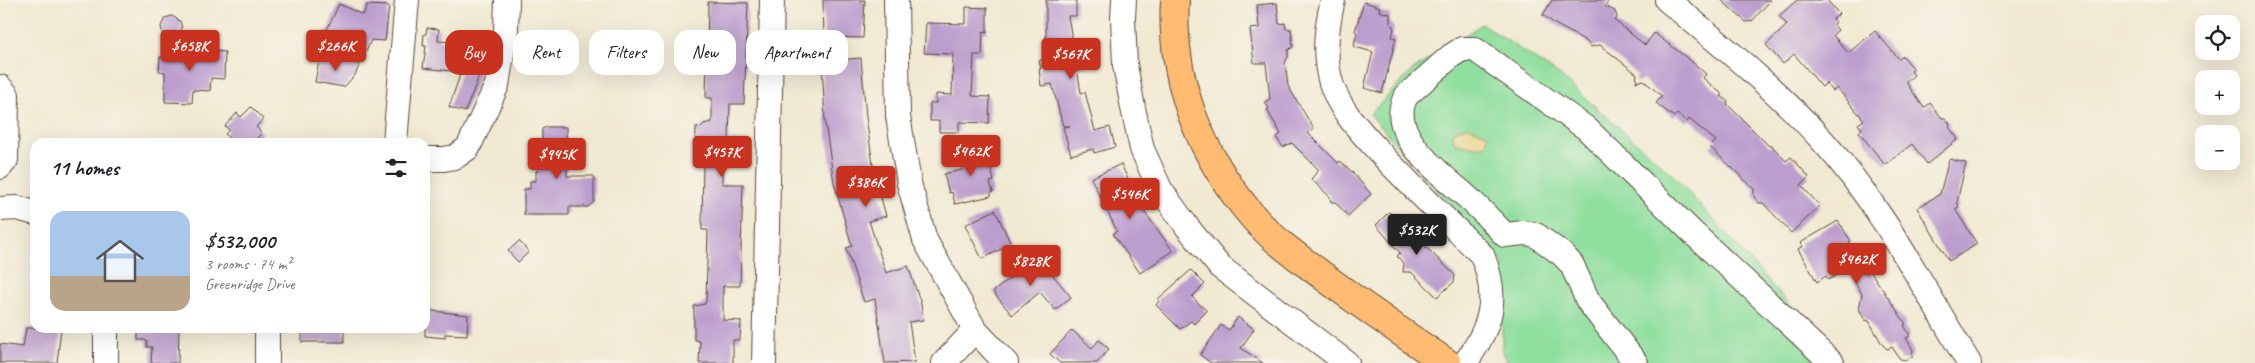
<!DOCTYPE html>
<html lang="en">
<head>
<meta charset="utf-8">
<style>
	body { margin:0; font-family:Caveat,sans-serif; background:#f6f6f6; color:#202124; height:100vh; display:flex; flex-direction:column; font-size:19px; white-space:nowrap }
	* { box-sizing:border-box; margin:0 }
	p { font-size:16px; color:#757577 }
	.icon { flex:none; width:28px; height:28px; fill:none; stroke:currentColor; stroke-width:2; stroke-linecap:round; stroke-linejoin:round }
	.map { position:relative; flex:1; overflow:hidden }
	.drawer { position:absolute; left:30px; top:138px; width:400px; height:195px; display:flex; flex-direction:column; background:#fff; border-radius:15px; box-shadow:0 5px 20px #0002 }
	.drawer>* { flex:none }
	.top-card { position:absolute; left:445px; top:30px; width:475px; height:45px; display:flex; gap:10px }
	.buttons { position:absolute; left:2195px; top:15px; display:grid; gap:10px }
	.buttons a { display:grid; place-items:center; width:45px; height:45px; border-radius:10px; background:#fff; box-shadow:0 5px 20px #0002; font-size:25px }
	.price { position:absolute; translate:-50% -42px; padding:0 11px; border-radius:5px; background:#c8321e; color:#fff; font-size:16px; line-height:32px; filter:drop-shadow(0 1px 2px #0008) }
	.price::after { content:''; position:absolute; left:50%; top:30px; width:15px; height:11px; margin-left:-8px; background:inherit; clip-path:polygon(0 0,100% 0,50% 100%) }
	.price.active { background:#222; color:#fff }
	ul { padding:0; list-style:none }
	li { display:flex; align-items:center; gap:15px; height:125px; padding:0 20px }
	li span { display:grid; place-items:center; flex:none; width:140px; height:100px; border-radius:15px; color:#555 }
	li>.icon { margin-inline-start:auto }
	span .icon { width:60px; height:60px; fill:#fffc; stroke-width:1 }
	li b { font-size:21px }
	h2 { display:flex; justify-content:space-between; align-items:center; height:60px; padding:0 20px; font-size:21px }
	.pill { padding:0 18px; border-radius:15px; background:#fff; box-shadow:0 5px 20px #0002; font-size:18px; line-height:45px }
	.pill.active { background:#c8321e; color:#fff }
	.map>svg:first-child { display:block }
	.green { fill:#8fdf9e; stroke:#65845e }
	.sand { fill:#eeda9e; stroke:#94825e }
	.building { fill:#bb9dce }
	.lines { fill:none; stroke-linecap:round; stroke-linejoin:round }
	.minor-casing { stroke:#564739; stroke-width:26 }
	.major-casing { stroke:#564739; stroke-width:30 }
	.minor { stroke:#fff; stroke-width:24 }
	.major { stroke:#ffbb71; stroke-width:28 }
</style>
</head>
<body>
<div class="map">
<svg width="2255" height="363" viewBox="0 0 2255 363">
	<rect width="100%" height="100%" fill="#f7f3e8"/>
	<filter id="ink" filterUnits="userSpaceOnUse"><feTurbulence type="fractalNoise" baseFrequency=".02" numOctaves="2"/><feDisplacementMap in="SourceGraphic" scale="10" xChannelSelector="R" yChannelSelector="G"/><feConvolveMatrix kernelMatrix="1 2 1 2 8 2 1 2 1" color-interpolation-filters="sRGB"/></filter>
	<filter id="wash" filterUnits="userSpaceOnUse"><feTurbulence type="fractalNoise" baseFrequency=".0096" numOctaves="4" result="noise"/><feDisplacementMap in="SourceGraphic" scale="20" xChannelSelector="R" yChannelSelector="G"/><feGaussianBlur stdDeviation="1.12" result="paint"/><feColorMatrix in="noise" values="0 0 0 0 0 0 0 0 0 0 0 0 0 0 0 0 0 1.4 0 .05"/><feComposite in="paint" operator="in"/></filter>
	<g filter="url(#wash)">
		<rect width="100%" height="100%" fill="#f1e9d2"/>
		<polygon class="green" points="1482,24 1559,75 1673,175 1842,363 1509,363 1502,351 1503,263 1413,164 1370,114 1413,70"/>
		<polygon class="sand" points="1466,126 1488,135 1486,145 1475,147 1454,142 1453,134 1456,130"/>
		<g id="blocks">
			<g class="building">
				<polygon points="823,0 865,0 863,38 824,37"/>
				<polygon points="1046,0 1076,0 1076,16 1068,16 1074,49 1096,45 1099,64 1077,68 1081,93 1085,92 1095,131 1110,127 1115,147 1094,153 1093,149 1071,155 1063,127 1070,126 1063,126 1052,84 1041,86 1039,69 1041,69 1039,61 1049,57 1046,38"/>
				<polygon points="1552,0 1609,0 1605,6 1615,11 1617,17 1615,21 1645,45 1654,33 1691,61 1706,74 1703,78 1723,95 1721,96 1728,102 1727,104 1769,146 1772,146 1786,161 1791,157 1809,177 1801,185 1820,206 1791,233 1763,203 1759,203 1754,197 1754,189 1710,147 1716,141 1689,119 1687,122 1677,114 1674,117 1656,103 1662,96 1643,80 1636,82 1637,74 1600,45 1591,47 1586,41 1555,24 1543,15"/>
				<polygon points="1721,0 1771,0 1752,21 1746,22"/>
				<polygon points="1797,0 1827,0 1839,14 1833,19 1835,22 1833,24 1838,30 1833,35 1848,53 1875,31 1899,59 1903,56 1914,69 1911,71 1914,75 1906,82 1924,108 1930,103 1942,118 1945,118 1950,124 1949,127 1958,139 1927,164 1912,144 1885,165 1859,132 1862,129 1858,124 1864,120 1837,88 1833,91 1826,83 1822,87 1794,54 1783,64 1766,45 1787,25 1779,16"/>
				<polygon points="708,2 748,3 744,104 730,104 729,140 747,141 746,160 722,160 722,184 743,184 740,286 723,286 723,320 741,321 740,340 733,340 733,363 699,363 700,342 694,339 694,306 705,304 706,301 708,230 702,230 703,158 695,158 696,127 700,128 704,124 712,122 712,98 706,98"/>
				<polygon points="1364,2 1380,7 1379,11 1390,14 1390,21 1394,29 1392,37 1396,38 1382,93 1364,88 1373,52 1355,47 1354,44 1357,33 1355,31"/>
				<polygon points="1277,3 1279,24 1285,23 1286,29 1291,29 1293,47 1288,50 1288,57 1285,62 1288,86 1314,129 1308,133 1338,163 1340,161 1352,172 1371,194 1348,216 1335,202 1331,202 1330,197 1311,179 1319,170 1292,143 1283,147 1276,137 1281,134 1267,110 1269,109 1265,102 1270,99 1266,63 1254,63 1250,29 1259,28 1257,5"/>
				<polygon points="339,4 363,15 367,5 389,6 385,41 371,40 366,52 325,34"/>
				<polygon points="966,7 987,8 987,33 983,32 982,55 974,55 972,96 990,97 989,123 959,122 959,132 939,132 939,121 930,121 930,103 936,103 936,94 952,95 953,54 924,53 926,23 966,24"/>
				<polygon points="172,16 180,21 182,28 174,40 162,33 161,26 165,18"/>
				<polygon points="427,28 439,29 438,41 464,43 465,35 483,37 483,41 487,41 486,54 483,54 479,76 465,112 449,107 461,72 423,68 426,46 423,46 424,34 426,34"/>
				<polygon points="167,48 225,52 224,79 211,78 210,91 193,90 192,103 165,102 165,72 159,71 160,57 167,57"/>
				<polygon points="320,56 360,64 355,75 344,87 315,82"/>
				<polygon points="861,58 866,117 874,172 886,216 869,221 886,273 908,266 921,304 923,320 909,322 915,362 885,363 875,299 864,302 846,248 852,246 834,183 825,122 822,61"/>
				<polygon points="251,107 263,119 256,127 262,133 253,142 233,142 225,134 229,130 225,126 237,113 241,117"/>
				<polygon points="546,127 566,127 567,176 594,176 594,202 588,207 569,207 569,215 524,215 524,189 530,189 530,181 536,181 536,171 539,171 538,152 542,152 542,129"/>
				<polygon points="973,148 974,151 982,149 983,152 987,152 994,181 990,182 993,192 991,193 991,196 955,204 952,192 949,193 944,174 962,170 957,151"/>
				<polygon points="1949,159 1966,163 1957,202 1959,207 1955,209 1977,244 1949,261 1917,208 1940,194"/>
				<polygon points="1121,164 1141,207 1173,251 1140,273 1113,234 1117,231 1091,178"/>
				<polygon points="995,210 1011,244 982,259 965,225"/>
				<polygon points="1389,212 1455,275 1454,282 1437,297 1411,272 1403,272 1404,264 1397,256 1400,253 1376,225"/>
				<polygon points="1838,221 1851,241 1849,242 1866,273 1870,271 1906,324 1904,325 1910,336 1906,338 1913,350 1912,357 1906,360 1900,359 1892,347 1887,349 1882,344 1869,321 1865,320 1859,309 1862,294 1847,269 1828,280 1826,276 1817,282 1798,249 1803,246 1800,243"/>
				<polygon points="519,241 529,252 518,262 508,251"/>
				<polygon points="1037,256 1071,297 1055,310 1040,292 1012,315 993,292"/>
				<polygon points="1191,270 1205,284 1192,297 1207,311 1194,324 1191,321 1180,329 1156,305 1159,301 1158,299"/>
				<polygon points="425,310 468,315 467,335 445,334 445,338 425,336"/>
				<polygon points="1238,317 1254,329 1241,348 1263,363 1211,363 1200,355 1221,325 1229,330"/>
				<polygon points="26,328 61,328 57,363 0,363 0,344 23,347"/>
				<polygon points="138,328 179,328 178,363 151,363 152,347 147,347 147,341 144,340 138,340"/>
				<rect x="302" y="328" width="42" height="14"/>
				<polygon points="1072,330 1092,348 1099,340 1109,349 1097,363 1060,363 1050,354"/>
			</g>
		</g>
	</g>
	<g filter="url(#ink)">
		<use href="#blocks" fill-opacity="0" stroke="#564739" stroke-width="1"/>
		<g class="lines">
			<defs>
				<g id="minor">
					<polyline points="896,0 898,116 909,183 925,240 975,330 1006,363"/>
					<polyline points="1124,0 1123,18 1125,65 1133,108 1142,149 1160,189 1188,228 1220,267 1347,363"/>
					<path d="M1333 0C1326 28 1323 55 1331 83 1340 112 1364 135 1384 157 1416 191 1449 222 1482 255 1500 298 1491 327 1465 363"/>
					<path d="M1667 0C1720 44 1775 88 1821 139 1882 206 1923 287 1969 363"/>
					<polyline points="0,87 7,95 6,160 0,167"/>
					<polyline points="395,142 407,0"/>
					<polyline points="425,159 444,159 455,157 468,148 497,85 506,29 507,0"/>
					<polyline points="0,209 17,208 35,213"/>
					<polyline points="267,328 267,363"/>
					<polyline points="106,363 106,328"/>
					<polyline points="764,363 772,0"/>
					<polyline points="944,363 975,330"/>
					<path d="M1636 363 1588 301 1572 265 1563 255 1536 235 1524 233 1505 235C1492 222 1480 208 1466 196 1442 175 1383 132 1407 95L1451 56 1462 49H1474L1586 128 1692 232 1832 363"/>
				</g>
				<path id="major" d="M1175 0C1170 81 1201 157 1254 218 1274 241 1299 258 1323 276 1364 307 1405 335 1447 363"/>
			</defs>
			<use href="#minor" class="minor-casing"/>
			<use href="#major" class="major-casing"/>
			<use href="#minor" class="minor"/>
			<use href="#major" class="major"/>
		</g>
	</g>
</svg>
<div class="buttons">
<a><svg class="icon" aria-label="locate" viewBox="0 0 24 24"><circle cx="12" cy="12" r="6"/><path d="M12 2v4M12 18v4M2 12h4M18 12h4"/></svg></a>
<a>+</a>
<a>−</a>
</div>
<b class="price" style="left:190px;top:72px">$658K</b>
<b class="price" style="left:336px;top:72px">$266K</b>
<b class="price" style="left:1071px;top:80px">$567K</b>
<b class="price" style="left:971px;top:177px">$462K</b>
<b class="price" style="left:722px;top:178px">$457K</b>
<b class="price" style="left:557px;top:180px">$945K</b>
<b class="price" style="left:866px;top:208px">$386K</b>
<b class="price" style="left:1130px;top:220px">$546K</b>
<b class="price active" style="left:1417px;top:256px">$532K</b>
<b class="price" style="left:1857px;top:285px">$462K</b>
<b class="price" style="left:1031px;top:287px">$828K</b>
<div class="top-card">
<a class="pill active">Buy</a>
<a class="pill">Rent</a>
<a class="pill">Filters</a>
<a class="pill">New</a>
<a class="pill">Apartment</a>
</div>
<section class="drawer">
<h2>11 homes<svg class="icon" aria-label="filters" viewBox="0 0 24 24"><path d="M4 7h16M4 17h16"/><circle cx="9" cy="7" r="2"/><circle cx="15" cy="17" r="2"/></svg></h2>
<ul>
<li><span style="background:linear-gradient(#a9c7e8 65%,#b9a48a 0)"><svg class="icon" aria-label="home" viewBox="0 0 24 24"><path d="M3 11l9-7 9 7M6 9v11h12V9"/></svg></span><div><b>$532,000</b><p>3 rooms · 74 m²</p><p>Greenridge Drive</p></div></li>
</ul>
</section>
</div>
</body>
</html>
